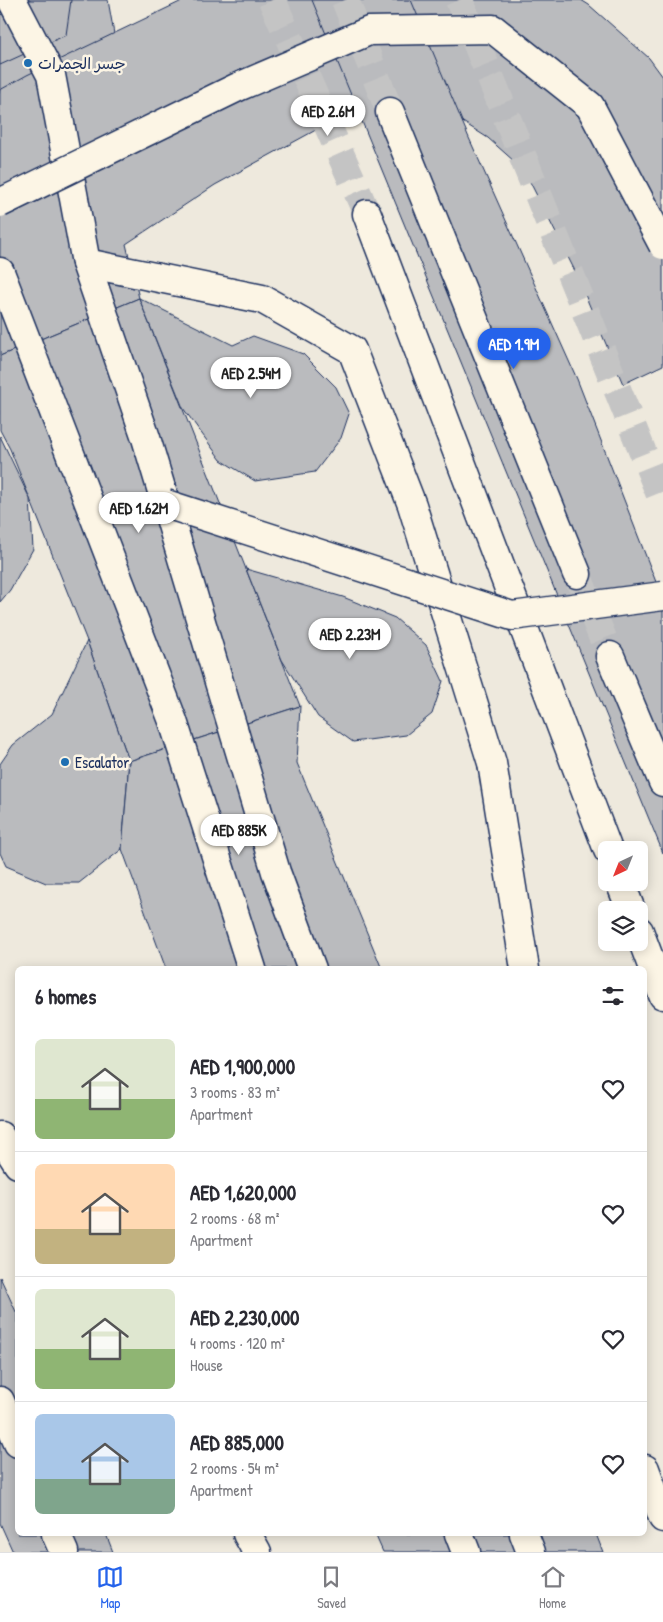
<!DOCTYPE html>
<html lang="en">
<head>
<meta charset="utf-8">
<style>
	body { margin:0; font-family:"Patrick Hand","Playpen Sans Arabic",sans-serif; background:#f7f7f7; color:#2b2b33; height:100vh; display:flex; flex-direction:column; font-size:19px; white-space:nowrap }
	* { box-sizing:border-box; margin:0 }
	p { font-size:16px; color:#7c7c81 }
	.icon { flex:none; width:28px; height:28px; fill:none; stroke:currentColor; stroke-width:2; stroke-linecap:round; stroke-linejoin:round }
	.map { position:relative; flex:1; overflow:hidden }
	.side { position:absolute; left:15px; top:966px; width:632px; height:570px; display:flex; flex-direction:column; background:#fff; border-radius:8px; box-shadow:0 2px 12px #0003 }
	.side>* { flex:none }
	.needle { width:32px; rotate:223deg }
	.tools { position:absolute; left:598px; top:841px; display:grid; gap:10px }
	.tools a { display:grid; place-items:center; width:50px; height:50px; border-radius:8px; background:#fff; box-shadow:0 2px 12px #0003; font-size:25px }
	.price { position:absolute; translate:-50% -42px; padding:0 11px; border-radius:18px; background:#fff; color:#222; font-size:16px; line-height:32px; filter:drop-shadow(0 1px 2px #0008) }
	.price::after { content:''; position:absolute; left:50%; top:30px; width:15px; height:11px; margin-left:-8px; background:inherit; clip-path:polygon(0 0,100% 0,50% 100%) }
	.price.on { background:#2563eb; color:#fff }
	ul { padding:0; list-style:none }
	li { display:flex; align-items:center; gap:15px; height:125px; padding:0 20px }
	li+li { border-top:1px solid #e1e1e2 }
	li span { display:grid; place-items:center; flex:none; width:140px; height:100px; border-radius:8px; color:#555 }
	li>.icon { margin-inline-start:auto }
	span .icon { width:60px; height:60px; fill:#fffc; stroke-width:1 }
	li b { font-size:21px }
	h2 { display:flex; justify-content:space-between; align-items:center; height:60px; padding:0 20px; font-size:21px }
	.tab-bar { display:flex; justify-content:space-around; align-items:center; height:70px; border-top:1px solid #e1e1e2; background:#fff; font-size:14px; color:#7c7c81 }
	.tab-bar a { display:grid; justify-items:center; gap:2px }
	.tab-bar .on { color:#2563eb }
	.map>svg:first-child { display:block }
	.building { fill:#babbbe; stroke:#1b2f5e }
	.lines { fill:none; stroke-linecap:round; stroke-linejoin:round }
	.minor-tunnel { stroke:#c4c4c4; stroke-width:28; stroke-dasharray:28 14; stroke-linecap:butt }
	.minor-casing { stroke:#1b2f5e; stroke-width:31 }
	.minor { stroke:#fcf5e5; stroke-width:28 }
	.minor-bridge-casing { stroke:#1b2f5e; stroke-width:31; stroke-linecap:butt }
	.minor-bridge { stroke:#fcf5e5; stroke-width:28 }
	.poi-dot { fill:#1f6fb2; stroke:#fcf5e5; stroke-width:2 }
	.labels { text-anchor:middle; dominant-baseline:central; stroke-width:5; stroke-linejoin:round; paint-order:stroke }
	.poi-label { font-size:16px; fill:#1b2f5e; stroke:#fcf5e5; text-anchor:start }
</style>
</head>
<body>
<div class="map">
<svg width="663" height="1552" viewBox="0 0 663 1552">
	<rect width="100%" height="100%" fill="#eee9dd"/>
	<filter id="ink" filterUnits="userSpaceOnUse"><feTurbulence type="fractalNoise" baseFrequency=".02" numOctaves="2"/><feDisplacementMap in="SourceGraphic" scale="10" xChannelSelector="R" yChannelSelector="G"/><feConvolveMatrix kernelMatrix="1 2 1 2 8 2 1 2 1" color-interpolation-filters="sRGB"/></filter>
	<g filter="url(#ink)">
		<g class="building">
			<polygon points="0,0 108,0 114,34 0,93"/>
			<polygon points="0,0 71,0 66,35 0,65"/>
			<polygon points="184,0 581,0 589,5 649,58 663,77 663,365 623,384 574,269 524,170 488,138 458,119 407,103 359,100 314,131 215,185 126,244 139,298 0,356 0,90 27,75"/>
			<polygon points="312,0 411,0 469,138 577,379 663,600 663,853"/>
			<polygon points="139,298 300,706 129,761 87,641 10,449 0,430 0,356"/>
			<polygon points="139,298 233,345 253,336 303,354 336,387 349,414 341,438 315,472 255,481 221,460 183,408"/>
			<polygon points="0,436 30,499 33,549 10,590 0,602"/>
			<polygon points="246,569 343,597 395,618 426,645 443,681 432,714 406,735 353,742 318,717 282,660"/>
			<polygon points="87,641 129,761 122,849 79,883 46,883 6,866 0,853 0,764 13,745 52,714"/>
			<polygon points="300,706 297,763 382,969 166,969 122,849 129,761"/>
			<polygon points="0,1277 18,1316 18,1534 106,1534 113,1552 13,1552 0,1523"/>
			<polygon points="375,1534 596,1534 603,1552 383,1552"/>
		</g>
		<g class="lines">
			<g class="minor-tunnel">
				<polyline points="272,0 367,214"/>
				<polyline points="345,0 390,112"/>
				<polyline points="459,0 663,502"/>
				<polyline points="577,574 610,656"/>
			</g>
			<defs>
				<g id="minor">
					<polyline points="12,0 51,75 86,263 146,438 276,872 312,969"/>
					<polyline points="390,112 577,574"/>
					<polyline points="367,214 608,850"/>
					<polyline points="86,263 262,299 352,350 412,505 492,763 525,969"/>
					<polyline points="0,272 173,721 252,969"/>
					<polyline points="610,656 663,782"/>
					<polyline points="620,882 631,910"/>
					<polyline points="639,931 663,995"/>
					<polyline points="0,1136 18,1164"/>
					<polyline points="0,1401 18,1443"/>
					<polyline points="645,1469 663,1518"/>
					<polyline points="56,1534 64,1552"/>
					<polyline points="247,1534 257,1552"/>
					<polyline points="459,1534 466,1552"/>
					<polyline points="524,1534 531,1552"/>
				</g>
			</defs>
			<use href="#minor" class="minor-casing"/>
			<use href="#minor" class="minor"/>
			<defs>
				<g id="minor-bridge">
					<polyline points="0,203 238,87 369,31 493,29 590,106 663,245"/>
					<polyline points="166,504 512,616 663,596"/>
				</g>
			</defs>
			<use href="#minor-bridge" class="minor-bridge-casing"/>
			<use href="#minor-bridge" class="minor-bridge"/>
		</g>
	</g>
	<g class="poi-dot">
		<circle cx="28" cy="63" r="5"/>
		<circle cx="65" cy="762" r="5"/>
	</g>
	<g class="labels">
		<g class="poi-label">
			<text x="38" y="63">جسر الجمرات</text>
			<text x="75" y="762">Escalator</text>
		</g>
	</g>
</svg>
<div class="tools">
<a><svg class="needle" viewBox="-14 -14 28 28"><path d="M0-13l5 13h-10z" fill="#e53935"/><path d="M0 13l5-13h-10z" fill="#7c7c81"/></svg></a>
<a><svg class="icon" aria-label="layers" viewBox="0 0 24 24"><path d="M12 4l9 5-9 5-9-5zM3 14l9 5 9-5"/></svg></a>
</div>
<b class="price" style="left:328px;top:137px">AED 2.6M</b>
<b class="price on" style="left:514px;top:370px">AED 1.9M</b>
<b class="price" style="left:251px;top:399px">AED 2.54M</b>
<b class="price" style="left:139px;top:534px">AED 1.62M</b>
<b class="price" style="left:350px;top:660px">AED 2.23M</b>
<b class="price" style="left:239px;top:856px">AED 885K</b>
<section class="side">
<h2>6 homes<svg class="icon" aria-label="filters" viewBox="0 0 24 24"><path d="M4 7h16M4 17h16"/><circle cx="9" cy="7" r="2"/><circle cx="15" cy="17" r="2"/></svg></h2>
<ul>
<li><span style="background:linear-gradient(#dfe7d0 60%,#8fb573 0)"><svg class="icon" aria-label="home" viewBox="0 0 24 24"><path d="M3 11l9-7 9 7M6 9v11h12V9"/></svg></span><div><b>AED 1,900,000</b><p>3 rooms · 83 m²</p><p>Apartment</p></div><svg class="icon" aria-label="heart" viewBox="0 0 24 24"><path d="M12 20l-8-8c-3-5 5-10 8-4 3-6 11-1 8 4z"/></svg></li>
<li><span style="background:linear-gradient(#ffd9b3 65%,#c2b280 0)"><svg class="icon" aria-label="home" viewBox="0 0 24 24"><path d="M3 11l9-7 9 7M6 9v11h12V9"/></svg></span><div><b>AED 1,620,000</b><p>2 rooms · 68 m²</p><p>Apartment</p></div><svg class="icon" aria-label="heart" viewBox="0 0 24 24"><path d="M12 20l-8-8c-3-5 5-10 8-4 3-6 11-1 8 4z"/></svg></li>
<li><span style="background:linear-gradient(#dfe7d0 60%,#8fb573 0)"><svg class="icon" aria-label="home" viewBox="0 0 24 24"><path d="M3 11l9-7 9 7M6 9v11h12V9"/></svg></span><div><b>AED 2,230,000</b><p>4 rooms · 120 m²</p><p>House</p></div><svg class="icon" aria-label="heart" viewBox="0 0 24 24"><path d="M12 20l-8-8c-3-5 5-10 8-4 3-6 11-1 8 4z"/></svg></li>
<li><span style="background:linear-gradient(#a9c7e8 65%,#7fa58c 0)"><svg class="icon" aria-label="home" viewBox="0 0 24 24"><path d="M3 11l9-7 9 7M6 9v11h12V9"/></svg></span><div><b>AED 885,000</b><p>2 rooms · 54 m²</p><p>Apartment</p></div><svg class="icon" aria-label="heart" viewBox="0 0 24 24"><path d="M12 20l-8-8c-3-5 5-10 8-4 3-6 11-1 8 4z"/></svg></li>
</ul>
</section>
</div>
<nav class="tab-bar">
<a class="on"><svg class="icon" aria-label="map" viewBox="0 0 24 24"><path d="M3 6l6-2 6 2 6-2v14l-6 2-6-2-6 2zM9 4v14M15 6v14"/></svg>Map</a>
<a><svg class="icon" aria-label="saved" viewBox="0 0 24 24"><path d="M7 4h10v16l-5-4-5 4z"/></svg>Saved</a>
<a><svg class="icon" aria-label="home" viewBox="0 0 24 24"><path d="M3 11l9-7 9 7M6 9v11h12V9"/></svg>Home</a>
</nav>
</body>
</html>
